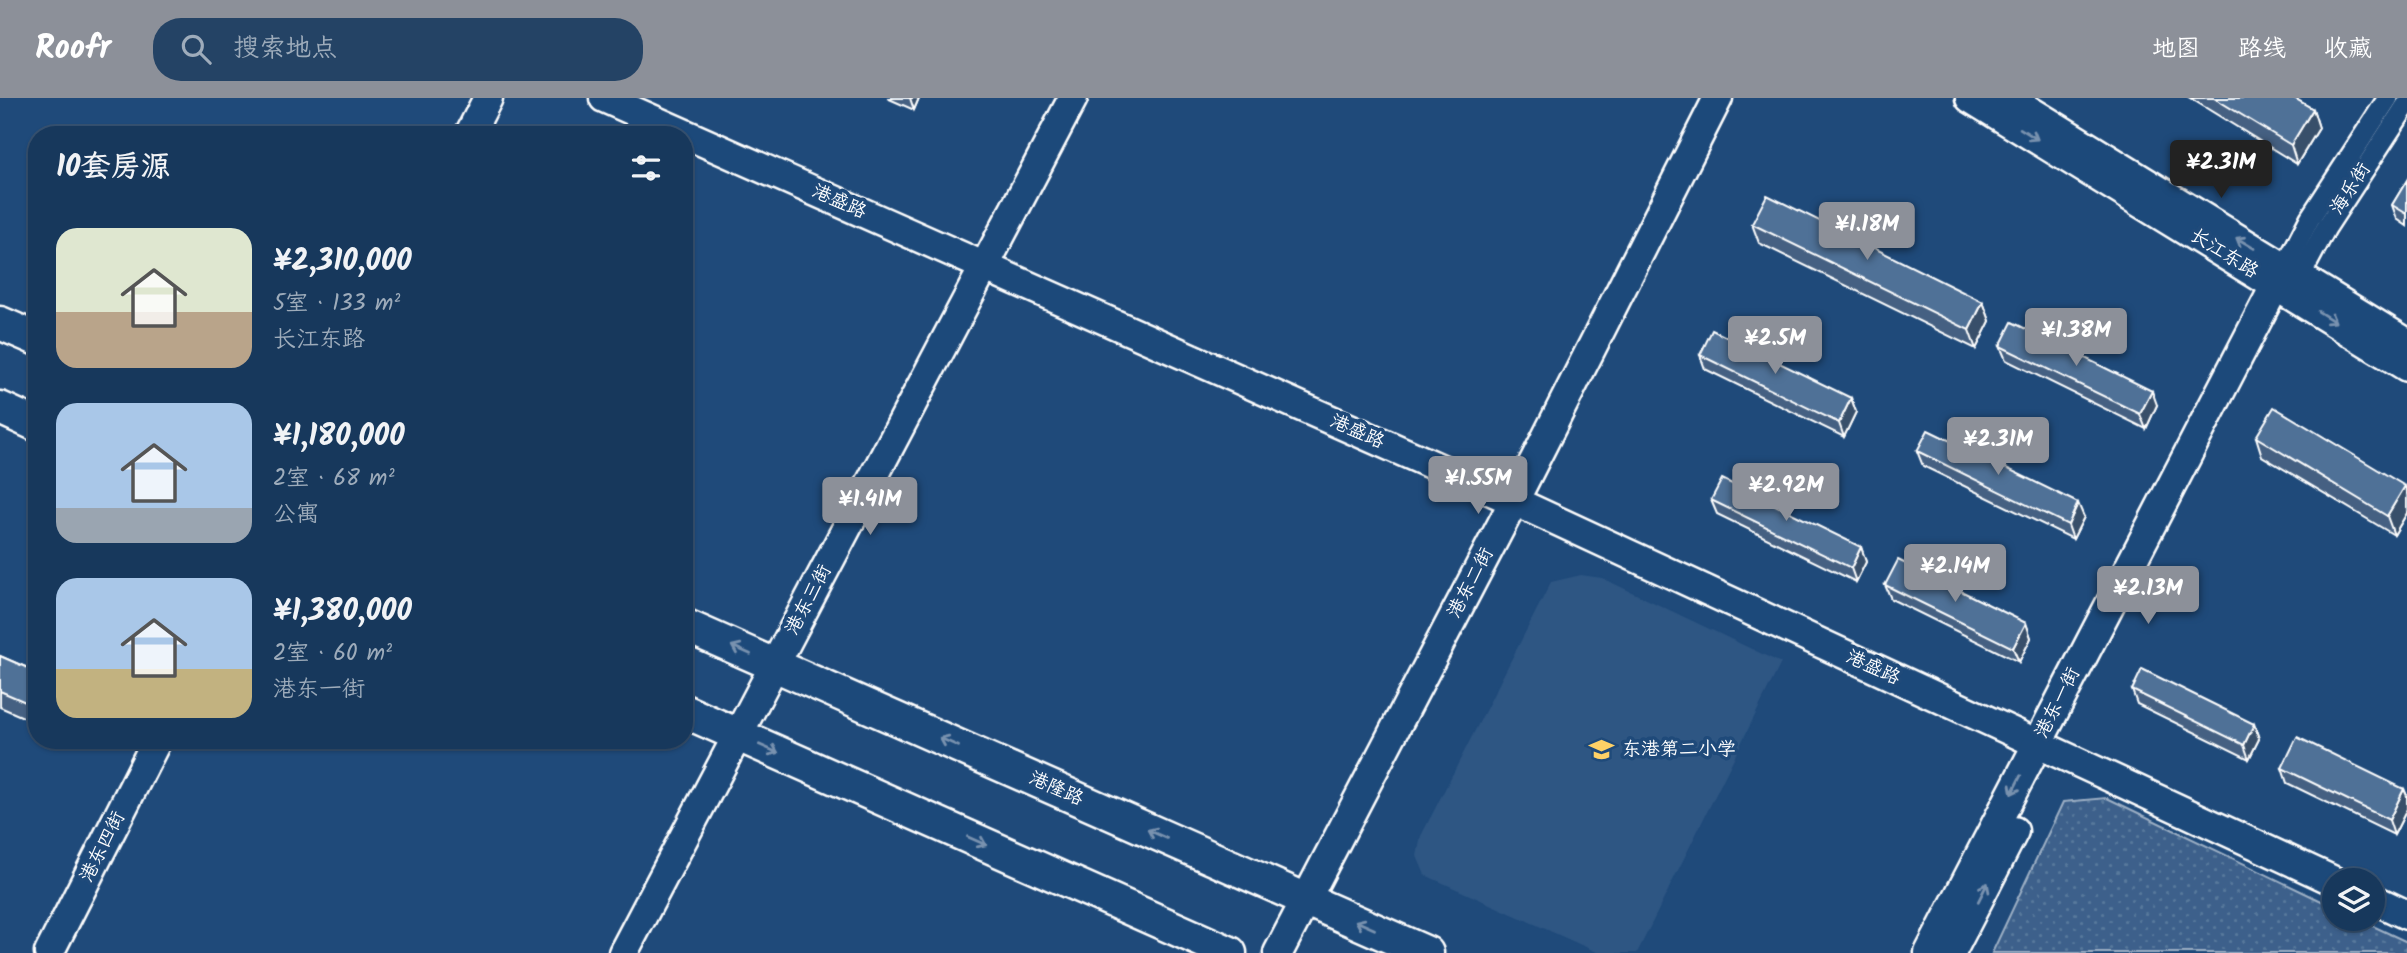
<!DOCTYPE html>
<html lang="zh">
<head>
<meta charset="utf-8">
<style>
	body { margin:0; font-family:Kalam,"LXGW WenKai TC",sans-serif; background:#244365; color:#f1f3f6; height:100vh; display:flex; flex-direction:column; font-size:26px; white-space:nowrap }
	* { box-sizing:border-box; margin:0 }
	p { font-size:23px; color:#9eacbb }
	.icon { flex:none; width:38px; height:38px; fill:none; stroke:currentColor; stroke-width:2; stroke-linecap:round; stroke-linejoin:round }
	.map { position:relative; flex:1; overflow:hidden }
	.sheet { position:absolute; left:28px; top:28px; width:665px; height:623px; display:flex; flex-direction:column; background:#17385c; border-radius:28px; box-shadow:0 2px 5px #0004,0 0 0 2px #365272 }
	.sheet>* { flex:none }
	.buttons { position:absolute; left:2322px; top:770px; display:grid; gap:14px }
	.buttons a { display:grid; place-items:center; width:63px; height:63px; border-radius:50%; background:#17385c; box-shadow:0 2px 5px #0004,0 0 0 2px #365272; font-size:35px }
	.price { position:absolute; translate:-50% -60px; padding:0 16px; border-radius:7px; background:#8c9099; color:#fff; font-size:23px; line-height:46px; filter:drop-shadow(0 2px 4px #0008) }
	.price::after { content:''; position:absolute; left:50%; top:42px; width:21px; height:16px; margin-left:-10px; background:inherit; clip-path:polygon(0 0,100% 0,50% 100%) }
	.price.active { background:#222; color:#fff }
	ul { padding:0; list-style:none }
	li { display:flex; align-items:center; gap:21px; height:175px; padding:0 28px }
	li span { display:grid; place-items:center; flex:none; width:196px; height:140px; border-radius:21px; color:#555 }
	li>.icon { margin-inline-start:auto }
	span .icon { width:84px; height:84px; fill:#fffc; stroke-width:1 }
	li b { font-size:30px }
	h2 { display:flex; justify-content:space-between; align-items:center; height:84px; padding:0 28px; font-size:30px }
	header { display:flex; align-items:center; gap:42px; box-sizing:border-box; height:98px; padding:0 35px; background:#8c9099; color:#fff }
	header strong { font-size:33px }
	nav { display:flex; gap:38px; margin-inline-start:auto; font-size:24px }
	.search { width:490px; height:63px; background:#244365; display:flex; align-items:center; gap:18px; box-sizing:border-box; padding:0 24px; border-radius:28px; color:#9eacbb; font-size:26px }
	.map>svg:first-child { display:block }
	.built { fill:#2e5683 }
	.grass { fill:url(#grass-dots); stroke:#9eb0c5; stroke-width:2 }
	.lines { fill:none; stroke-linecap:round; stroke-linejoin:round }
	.street-casing { stroke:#fff; stroke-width:24 }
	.secondary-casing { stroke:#fff; stroke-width:33 }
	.primary-casing { stroke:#fff; stroke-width:37 }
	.street { stroke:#1f4a7a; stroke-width:19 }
	.secondary { stroke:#1f4a7a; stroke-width:28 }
	.primary { stroke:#1f4a7a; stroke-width:32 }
	.wall { fill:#456182; stroke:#fff; stroke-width:2 }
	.shaded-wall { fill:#384f6a; stroke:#fff; stroke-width:2 }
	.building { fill:#507197; stroke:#fff; stroke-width:2 }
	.oneway { stroke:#7992af }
	.labels { text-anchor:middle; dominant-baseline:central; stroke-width:7; stroke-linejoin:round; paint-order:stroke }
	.street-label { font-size:19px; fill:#fff; stroke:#1f4a7a }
	.poi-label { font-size:19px; fill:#fff; stroke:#1f4a7a; text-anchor:start }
</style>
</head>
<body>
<header>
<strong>Roofr</strong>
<div class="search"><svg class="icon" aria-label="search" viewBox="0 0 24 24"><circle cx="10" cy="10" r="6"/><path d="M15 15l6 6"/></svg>搜索地点</div>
<nav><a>地图</a><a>路线</a><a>收藏</a></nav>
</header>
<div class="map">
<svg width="2407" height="855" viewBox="0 0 2407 855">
	<defs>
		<pattern id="grass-dots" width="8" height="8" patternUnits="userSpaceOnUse" patternTransform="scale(1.75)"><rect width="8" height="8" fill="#3c618b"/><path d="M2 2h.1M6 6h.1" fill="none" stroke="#59799c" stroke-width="1.8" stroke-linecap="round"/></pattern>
	</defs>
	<rect width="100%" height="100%" fill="#1f4a7a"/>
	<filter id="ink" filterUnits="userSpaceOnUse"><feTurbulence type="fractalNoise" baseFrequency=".0143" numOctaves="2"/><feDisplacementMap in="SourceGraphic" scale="14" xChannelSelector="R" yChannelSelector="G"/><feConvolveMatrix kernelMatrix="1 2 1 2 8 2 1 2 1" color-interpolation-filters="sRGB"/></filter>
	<g filter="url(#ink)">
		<polygon class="built" points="1581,477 1602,480 1781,565 1637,855 1599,855 1425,777 1417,758 1421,738 1551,484"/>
		<polygon class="grass" points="2107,700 2334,809 2334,821 2358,821 2407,844 2407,855 1992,855 2063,704"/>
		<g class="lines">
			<defs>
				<g id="street">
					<polyline points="2285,169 2310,120 2388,0"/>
					<polyline points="2300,179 2326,130 2407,6"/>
				</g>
				<g id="secondary">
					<polyline points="604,0 1514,403 2334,783"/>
					<polyline points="1970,0 2407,269"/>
					<polyline points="2009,0 2407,245"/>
					<polyline points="469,37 488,0"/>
					<polyline points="2373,801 2407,817"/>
					<polyline points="49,855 157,642"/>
					<polyline points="623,855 1073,0"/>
					<polyline points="1278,855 1514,403 1718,0"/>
					<polyline points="1929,855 2285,169"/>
					<polyline points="1951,855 2014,733"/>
				</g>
				<g id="primary">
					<polyline points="0,225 37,241"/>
					<polyline points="0,310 37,327"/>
					<polyline points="684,527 1427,855"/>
					<polyline points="684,613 1230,855"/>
				</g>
			</defs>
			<use href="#street" class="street-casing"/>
			<use href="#secondary" class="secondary-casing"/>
			<use href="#primary" class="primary-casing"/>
			<use href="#street" class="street"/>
			<use href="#secondary" class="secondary"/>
			<use href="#primary" class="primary"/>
		</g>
		<g class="wall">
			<polygon points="887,0 919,0 914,12"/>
			<polygon points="2190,0 2294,0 2313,11 2319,30 2297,66"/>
			<polygon points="2407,82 2407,128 2397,121 2392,107"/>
			<polygon points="1752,126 1983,204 1990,223 1976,251 1759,145"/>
			<polygon points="2000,248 2157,307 2146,331 2006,262"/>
			<polygon points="1700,257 1851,300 1856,314 1844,339 1705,271"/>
			<polygon points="2256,339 2405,388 2407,393 2407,415 2394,437 2262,358"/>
			<polygon points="1917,353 2084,419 2073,441 1923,368"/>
			<polygon points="1711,402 1861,449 1866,464 1856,484 1717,416"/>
			<polygon points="1885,487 2026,525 2031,540 2019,564 1891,501"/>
			<polygon points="0,558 37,574 37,625 0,609"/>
			<polygon points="2132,592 2254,626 2259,641 2249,661 2137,606"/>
			<polygon points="2282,670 2404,691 2407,698 2407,711 2394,737 2287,685"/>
		</g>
		<g class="shaded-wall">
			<polygon points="910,0 919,0 914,12"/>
			<polygon points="2313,11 2319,30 2297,66 2291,47"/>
			<polygon points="1983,204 1990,223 1976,251 1969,232"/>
			<polygon points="2152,293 2157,307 2146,331 2140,316"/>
			<polygon points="1851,300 1856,314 1844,339 1839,325"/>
			<polygon points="2405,388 2407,393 2407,415 2394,437 2387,418"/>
			<polygon points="2078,405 2084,419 2073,441 2068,427"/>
			<polygon points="1861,449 1866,464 1856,484 1851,470"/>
			<polygon points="2026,525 2031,540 2019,564 2013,550"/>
			<polygon points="2254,626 2259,641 2249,661 2244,647"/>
			<polygon points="2404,691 2407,698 2407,711 2394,737 2389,722"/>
		</g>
		<g class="building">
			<polygon points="2214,0 2294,0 2313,11 2291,47"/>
			<polygon points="2407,82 2407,116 2392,107"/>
			<polygon points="1767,97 1983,204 1969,232 1752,126"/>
			<polygon points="2012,224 2152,293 2140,316 2000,248"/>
			<polygon points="1712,232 1851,300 1839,325 1700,257"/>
			<polygon points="2274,309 2405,388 2387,418 2256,339"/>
			<polygon points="1928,332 2078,405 2068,427 1917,353"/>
			<polygon points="1722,381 1861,449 1851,470 1711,402"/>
			<polygon points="1898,462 2026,525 2013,550 1885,487"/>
			<polygon points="0,558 37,574 37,609 0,593"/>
			<polygon points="2142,571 2254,626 2244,647 2132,592"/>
			<polygon points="2297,639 2404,691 2389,722 2282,670"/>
		</g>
		<defs><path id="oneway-shaft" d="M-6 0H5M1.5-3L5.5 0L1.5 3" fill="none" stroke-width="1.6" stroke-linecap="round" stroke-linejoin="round" transform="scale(1.75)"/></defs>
		<g class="oneway">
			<use href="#oneway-shaft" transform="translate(2029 36) rotate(32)"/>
			<use href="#oneway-shaft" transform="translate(2245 145) rotate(-149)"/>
			<use href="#oneway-shaft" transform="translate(2327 219) rotate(32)"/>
			<use href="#oneway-shaft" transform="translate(741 552) rotate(-156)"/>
			<use href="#oneway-shaft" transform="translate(949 644) rotate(-156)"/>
			<use href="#oneway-shaft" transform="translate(769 651) rotate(24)"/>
			<use href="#oneway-shaft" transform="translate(2016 687) rotate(117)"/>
			<use href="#oneway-shaft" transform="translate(1157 736) rotate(-156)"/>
			<use href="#oneway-shaft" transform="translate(977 743) rotate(24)"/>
			<use href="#oneway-shaft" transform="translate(1983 794) rotate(-63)"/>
			<use href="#oneway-shaft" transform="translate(1365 827) rotate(-156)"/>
		</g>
	</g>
	<defs>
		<symbol id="school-bare" viewBox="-9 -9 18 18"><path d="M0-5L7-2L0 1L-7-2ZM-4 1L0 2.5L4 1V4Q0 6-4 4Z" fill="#ffd166" stroke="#1f4a7a" stroke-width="2.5" paint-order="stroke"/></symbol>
	</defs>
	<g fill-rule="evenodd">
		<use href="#school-bare" x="1584" y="634" width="35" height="35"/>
	</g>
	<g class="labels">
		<g class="street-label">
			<text transform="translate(2351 91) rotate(-57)">海乐街</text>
			<text transform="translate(839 104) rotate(24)">港盛路</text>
			<text transform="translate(2224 156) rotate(32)">长江东路</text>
			<text transform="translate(1357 334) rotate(24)">港盛路</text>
			<text transform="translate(1471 485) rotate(-62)">港东二街</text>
			<text transform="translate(809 502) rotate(-62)">港东三街</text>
			<text transform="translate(1873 570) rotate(25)">港盛路</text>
			<text transform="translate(2058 605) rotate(-63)">港东一街</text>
			<text transform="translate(1056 691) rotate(24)">港隆路</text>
			<text transform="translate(103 749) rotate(-63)">港东四街</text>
		</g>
		<g class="poi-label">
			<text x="1622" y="652">东港第二小学</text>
		</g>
	</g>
</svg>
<div class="buttons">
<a><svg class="icon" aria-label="layers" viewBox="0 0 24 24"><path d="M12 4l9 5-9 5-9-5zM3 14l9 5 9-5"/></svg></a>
</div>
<b class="price active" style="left:2221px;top:102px">¥2.31M</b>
<b class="price" style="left:1867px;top:164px">¥1.18M</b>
<b class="price" style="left:2076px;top:270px">¥1.38M</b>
<b class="price" style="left:1775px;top:278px">¥2.5M</b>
<b class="price" style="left:1998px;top:379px">¥2.31M</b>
<b class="price" style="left:1478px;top:418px">¥1.55M</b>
<b class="price" style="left:1786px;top:425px">¥2.92M</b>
<b class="price" style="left:870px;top:439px">¥1.41M</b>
<b class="price" style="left:1955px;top:506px">¥2.14M</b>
<b class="price" style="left:2148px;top:528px">¥2.13M</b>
<section class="sheet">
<h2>10套房源<svg class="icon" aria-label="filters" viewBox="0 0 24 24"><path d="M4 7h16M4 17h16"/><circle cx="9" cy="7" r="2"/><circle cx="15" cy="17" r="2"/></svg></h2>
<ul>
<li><span style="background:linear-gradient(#dfe7d0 60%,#b9a48a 0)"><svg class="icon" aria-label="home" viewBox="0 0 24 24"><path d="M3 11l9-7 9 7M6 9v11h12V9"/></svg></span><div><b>¥2,310,000</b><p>5室 · 133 m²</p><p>长江东路</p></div></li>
<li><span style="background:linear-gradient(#a9c7e8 75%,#9aa5b1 0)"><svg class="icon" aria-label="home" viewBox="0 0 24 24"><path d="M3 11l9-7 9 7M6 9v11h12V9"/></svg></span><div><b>¥1,180,000</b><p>2室 · 68 m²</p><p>公寓</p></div></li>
<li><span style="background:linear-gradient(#a9c7e8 65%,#c2b280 0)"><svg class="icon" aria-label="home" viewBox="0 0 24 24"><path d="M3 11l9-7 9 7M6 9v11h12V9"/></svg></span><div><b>¥1,380,000</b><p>2室 · 60 m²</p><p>港东一街</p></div></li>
</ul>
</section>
</div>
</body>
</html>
